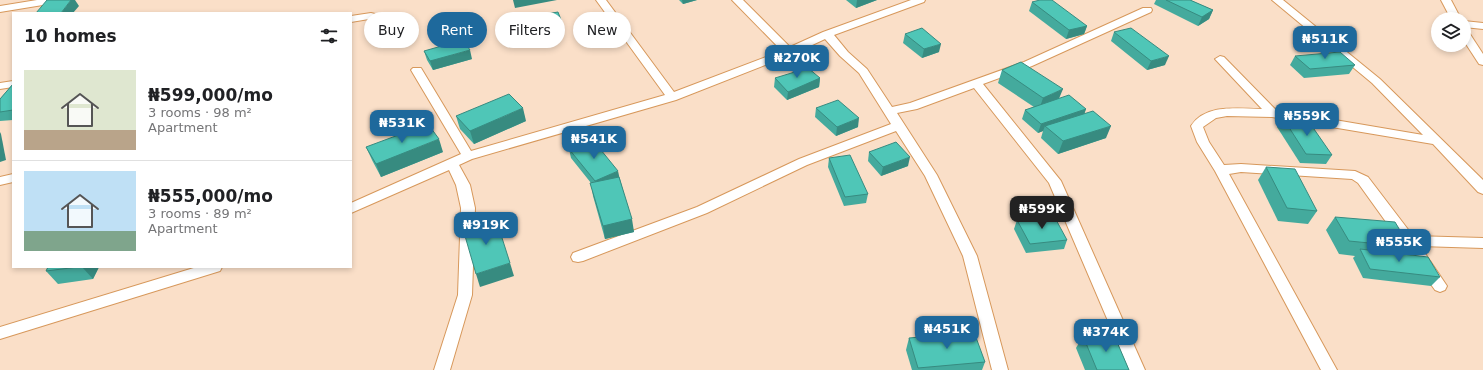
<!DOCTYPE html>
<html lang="en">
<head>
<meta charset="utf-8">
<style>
	body { margin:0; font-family:"DejaVu Sans",sans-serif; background:#f6f6f6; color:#202124; height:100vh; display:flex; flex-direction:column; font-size:15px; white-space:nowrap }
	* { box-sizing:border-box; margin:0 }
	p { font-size:13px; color:#757577 }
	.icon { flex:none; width:22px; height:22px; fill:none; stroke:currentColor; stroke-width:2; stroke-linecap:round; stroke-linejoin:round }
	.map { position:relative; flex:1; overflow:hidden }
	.drawer { position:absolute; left:12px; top:12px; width:340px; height:256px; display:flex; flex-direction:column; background:#fff; border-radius:0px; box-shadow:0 2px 6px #0003 }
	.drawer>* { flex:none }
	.guide { position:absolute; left:364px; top:12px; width:380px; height:36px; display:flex; gap:8px }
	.fabs { position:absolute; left:1431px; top:12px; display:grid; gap:8px }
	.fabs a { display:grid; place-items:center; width:40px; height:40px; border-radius:50%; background:#fff; box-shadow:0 2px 6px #0003; font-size:20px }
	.price { position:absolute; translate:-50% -34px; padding:0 9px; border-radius:8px; background:#1e699c; color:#fff; font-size:13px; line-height:26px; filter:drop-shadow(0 1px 2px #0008) }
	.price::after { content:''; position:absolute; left:50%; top:24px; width:12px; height:9px; margin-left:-6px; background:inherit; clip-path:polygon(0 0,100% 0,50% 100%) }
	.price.selected { background:#222; color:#fff }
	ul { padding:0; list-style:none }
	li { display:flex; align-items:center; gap:12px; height:100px; padding:0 12px }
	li+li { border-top:1px solid #e0e0e0 }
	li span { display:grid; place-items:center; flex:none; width:112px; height:80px; border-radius:0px; color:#555 }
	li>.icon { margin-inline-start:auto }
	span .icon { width:48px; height:48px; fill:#fffc; stroke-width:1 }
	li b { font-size:17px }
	h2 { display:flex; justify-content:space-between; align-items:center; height:48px; padding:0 12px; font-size:17px }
	.tag { padding:0 14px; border-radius:18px; background:#fff; box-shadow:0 2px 6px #0003; font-size:14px; line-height:36px }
	.tag.selected { background:#1e699c; color:#fff }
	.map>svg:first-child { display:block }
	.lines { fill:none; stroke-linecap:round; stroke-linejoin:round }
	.street-casing { stroke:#d7985b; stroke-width:2 }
	.street { fill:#fff; fill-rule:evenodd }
	.wall { fill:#44aa9d }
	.shaded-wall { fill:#378b80 }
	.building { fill:#4fc6b7; stroke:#378b80 }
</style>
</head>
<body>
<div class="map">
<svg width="1483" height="370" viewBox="0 0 1483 370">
	<rect width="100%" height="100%" fill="#fadfc8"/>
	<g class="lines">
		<defs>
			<g id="street">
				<polygon points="37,0 60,0 55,3 0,12 0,6"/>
				<polygon points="596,0 606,0 674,92 782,51 732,0 743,0 790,47 823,32 911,0 925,0 924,2 834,35 848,52 867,69 892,107 910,103 1024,62 1143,8 1151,8 1152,10 1151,12 1032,66 983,84 1061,181 1145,370 1129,370 1049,183 974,88 917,109 897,113 937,175 977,256 1008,370 992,370 963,256 925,176 896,131 807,165 707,213 583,261 578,262 573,261 571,257 573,253 697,207 799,159 891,124 859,73 840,56 825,39 793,54 676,100 472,159 459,165 470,185 475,208 472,295 450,370 434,370 458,295 461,208 456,185 449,170 351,213 351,203 461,154 411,70 413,68 421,68 471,151 665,95"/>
				<path d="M1272 0H1283L1380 79 1483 180V194L1478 192 1433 144 1272 117 1227 116 1216 118 1203 127 1209 142 1224 165 1241 164 1355 171 1368 177 1413 236 1483 238V248L1420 246 1447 286 1445 290 1440 292 1435 290 1358 183 1352 179 1241 172 1229 174 1337 370H1321L1215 171 1197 142 1191 126C1206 103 1239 109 1262 109L1215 59 1220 56 1224 57 1276 110 1423 135 1372 83Z"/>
				<polygon points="1441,0 1451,0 1461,19 1451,19"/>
				<polygon points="371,13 375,14 376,16 375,18 351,22 351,16"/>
				<polygon points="1464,21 1483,23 1483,29 1464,27"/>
				<polygon points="1464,30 1468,31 1483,54 1483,65 1479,64 1464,41"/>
				<polygon points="13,81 13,87 0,89 0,83"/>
				<polygon points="13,174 13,182 0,185 0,177"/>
				<polygon points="197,267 222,267 220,271 0,339 0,327"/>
			</g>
		</defs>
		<use href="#street" class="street-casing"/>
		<use href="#street" class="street"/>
	</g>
	<g class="wall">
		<polygon points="679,0 697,0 683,4"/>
		<polygon points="846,0 877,0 856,8"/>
		<polygon points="1156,0 1190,0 1213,10 1209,19 1198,26 1154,4"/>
		<polygon points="1032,2 1087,26 1084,34 1066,39 1029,11"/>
		<polygon points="535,16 564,34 541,39 536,24"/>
		<polygon points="1114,32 1165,65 1147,70 1111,41"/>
		<polygon points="905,34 939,52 922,58 903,43"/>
		<polygon points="424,51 472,59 433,70 427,60"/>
		<polygon points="1295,56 1355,65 1349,74 1304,78 1290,65"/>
		<polygon points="1002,70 1059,99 1086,109 1084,113 1106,138 1058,154 1041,138 1043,131 1038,133 1022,119 1025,110 1034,107 998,83"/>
		<polygon points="775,78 820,78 819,87 787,100 774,87"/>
		<polygon points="13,84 13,120 0,121 0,99"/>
		<polygon points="816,108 858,127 836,136 815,117"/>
		<polygon points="456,116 526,121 474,144 460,129"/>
		<polygon points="1283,118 1332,155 1326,164 1300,163 1277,127"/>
		<polygon points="366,147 443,152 381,177 372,160"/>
		<polygon points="569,149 620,179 634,232 605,239 593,196 591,183 571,158"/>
		<polygon points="869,152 908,166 881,176 868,161"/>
		<polygon points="829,158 868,194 866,203 844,206 828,167"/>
		<polygon points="1266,167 1317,211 1308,224 1278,221 1258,180"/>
		<polygon points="1335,217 1410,247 1404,254 1440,277 1431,286 1363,278 1353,258 1355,256 1339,254 1326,230"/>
		<polygon points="1017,220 1067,240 1064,249 1026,253 1014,229"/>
		<polygon points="48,267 99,267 93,279 58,284 46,271"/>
		<polygon points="1083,336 1129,370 1085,370 1076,348"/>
		<polygon points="909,338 985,362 982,370 912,370 906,350"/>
	</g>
	<g class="shaded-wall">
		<polygon points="71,0 75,0 79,6 73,13 61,13"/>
		<polygon points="513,0 557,0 515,8"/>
		<polygon points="682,0 697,0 683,4"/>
		<polygon points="857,0 877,0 856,8"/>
		<polygon points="1213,10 1209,19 1198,26 1202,17"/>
		<polygon points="563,25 564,34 541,39 539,30"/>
		<polygon points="1087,26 1084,34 1066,39 1069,30"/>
		<polygon points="941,44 939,52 922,58 924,49"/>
		<polygon points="470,50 472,59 433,70 430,61"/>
		<polygon points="1169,56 1165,65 1147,70 1151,61"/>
		<polygon points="820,78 819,87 787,100 788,92"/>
		<polygon points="1063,89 1058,101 1039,110 1043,98"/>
		<polygon points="523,108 526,121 474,144 470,131"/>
		<polygon points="1086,109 1083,118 1045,126 1043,131 1038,133 1041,124"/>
		<polygon points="859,118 858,127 836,136 837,127"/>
		<polygon points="1111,126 1106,138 1058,154 1063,141"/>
		<polygon points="0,132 1,134 6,160 0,162"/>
		<polygon points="439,139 443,152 381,177 376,164"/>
		<polygon points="910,157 908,166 881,176 883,167"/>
		<polygon points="618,171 620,180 596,190 595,181"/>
		<polygon points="632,219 634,232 605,239 603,226"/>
		<polygon points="510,263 514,276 480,287 476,274"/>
		<polygon points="82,267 99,267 93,279"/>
	</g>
	<g class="building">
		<polygon points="47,0 71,0 61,13 36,13"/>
		<polygon points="1040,0 1052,0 1087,26 1069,30 1032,2"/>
		<polygon points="1166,0 1190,0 1213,10 1202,17"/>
		<polygon points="558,12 563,25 539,30 535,16"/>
		<polygon points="922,28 941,44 924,49 905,34"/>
		<polygon points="1131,28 1169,56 1151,61 1114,32"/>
		<polygon points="463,40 470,50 430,61 424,51"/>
		<polygon points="1340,52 1355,65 1310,69 1295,56"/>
		<polygon points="1021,62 1063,89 1043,98 1002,70"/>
		<polygon points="808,68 820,78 788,92 775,78"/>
		<polygon points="13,84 13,110 0,112 0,99"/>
		<polygon points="509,94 523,108 470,131 456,116"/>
		<polygon points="1069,95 1086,109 1041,124 1025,110"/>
		<polygon points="838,100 859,118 837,127 816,108"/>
		<polygon points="1093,111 1111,126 1063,141 1045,126"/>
		<polygon points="1283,118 1307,119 1332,155 1306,154"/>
		<polygon points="428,124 439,139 376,164 366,147"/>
		<polygon points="592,139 618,171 595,181 569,149"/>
		<polygon points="896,142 910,157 883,167 869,152"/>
		<polygon points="850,155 868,194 845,197 829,158"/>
		<polygon points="1266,167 1295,169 1317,211 1287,208"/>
		<polygon points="619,177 632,219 603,226 590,183"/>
		<polygon points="1054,216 1067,240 1030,244 1017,220"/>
		<polygon points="1335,217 1395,222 1410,247 1349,241"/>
		<polygon points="496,219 510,263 476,274 463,229"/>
		<polygon points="1360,249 1428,257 1440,277 1370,269"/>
		<polygon points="48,267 78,267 46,271"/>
		<polygon points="974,332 985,362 918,368 909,338"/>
		<polygon points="1114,335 1129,370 1097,370 1083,336"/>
	</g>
</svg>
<div class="fabs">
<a><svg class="icon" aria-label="layers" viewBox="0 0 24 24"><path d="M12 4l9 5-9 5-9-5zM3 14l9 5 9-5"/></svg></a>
</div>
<b class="price" style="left:1325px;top:60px">₦511K</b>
<b class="price" style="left:797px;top:79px">₦270K</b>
<b class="price" style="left:1307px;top:137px">₦559K</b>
<b class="price" style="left:402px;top:144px">₦531K</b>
<b class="price" style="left:594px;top:160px">₦541K</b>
<b class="price selected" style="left:1042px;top:230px">₦599K</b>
<b class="price" style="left:486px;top:246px">₦919K</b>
<b class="price" style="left:1399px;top:263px">₦555K</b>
<b class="price" style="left:947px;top:350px">₦451K</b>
<b class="price" style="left:1106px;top:353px">₦374K</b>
<div class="guide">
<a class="tag">Buy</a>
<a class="tag selected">Rent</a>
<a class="tag">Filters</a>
<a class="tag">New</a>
</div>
<section class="drawer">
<h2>10 homes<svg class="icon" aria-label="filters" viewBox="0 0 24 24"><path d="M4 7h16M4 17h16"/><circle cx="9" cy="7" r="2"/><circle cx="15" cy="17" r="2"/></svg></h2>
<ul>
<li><span style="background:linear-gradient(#dfe7d0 75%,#b9a48a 0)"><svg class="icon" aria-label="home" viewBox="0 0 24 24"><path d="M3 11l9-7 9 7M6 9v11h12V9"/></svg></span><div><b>₦599,000/mo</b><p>3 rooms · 98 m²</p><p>Apartment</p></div></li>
<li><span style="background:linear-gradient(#bfe0f5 75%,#7fa58c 0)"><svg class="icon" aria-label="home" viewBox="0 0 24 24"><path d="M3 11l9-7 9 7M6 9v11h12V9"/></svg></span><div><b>₦555,000/mo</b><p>3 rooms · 89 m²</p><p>Apartment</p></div></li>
</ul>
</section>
</div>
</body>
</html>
